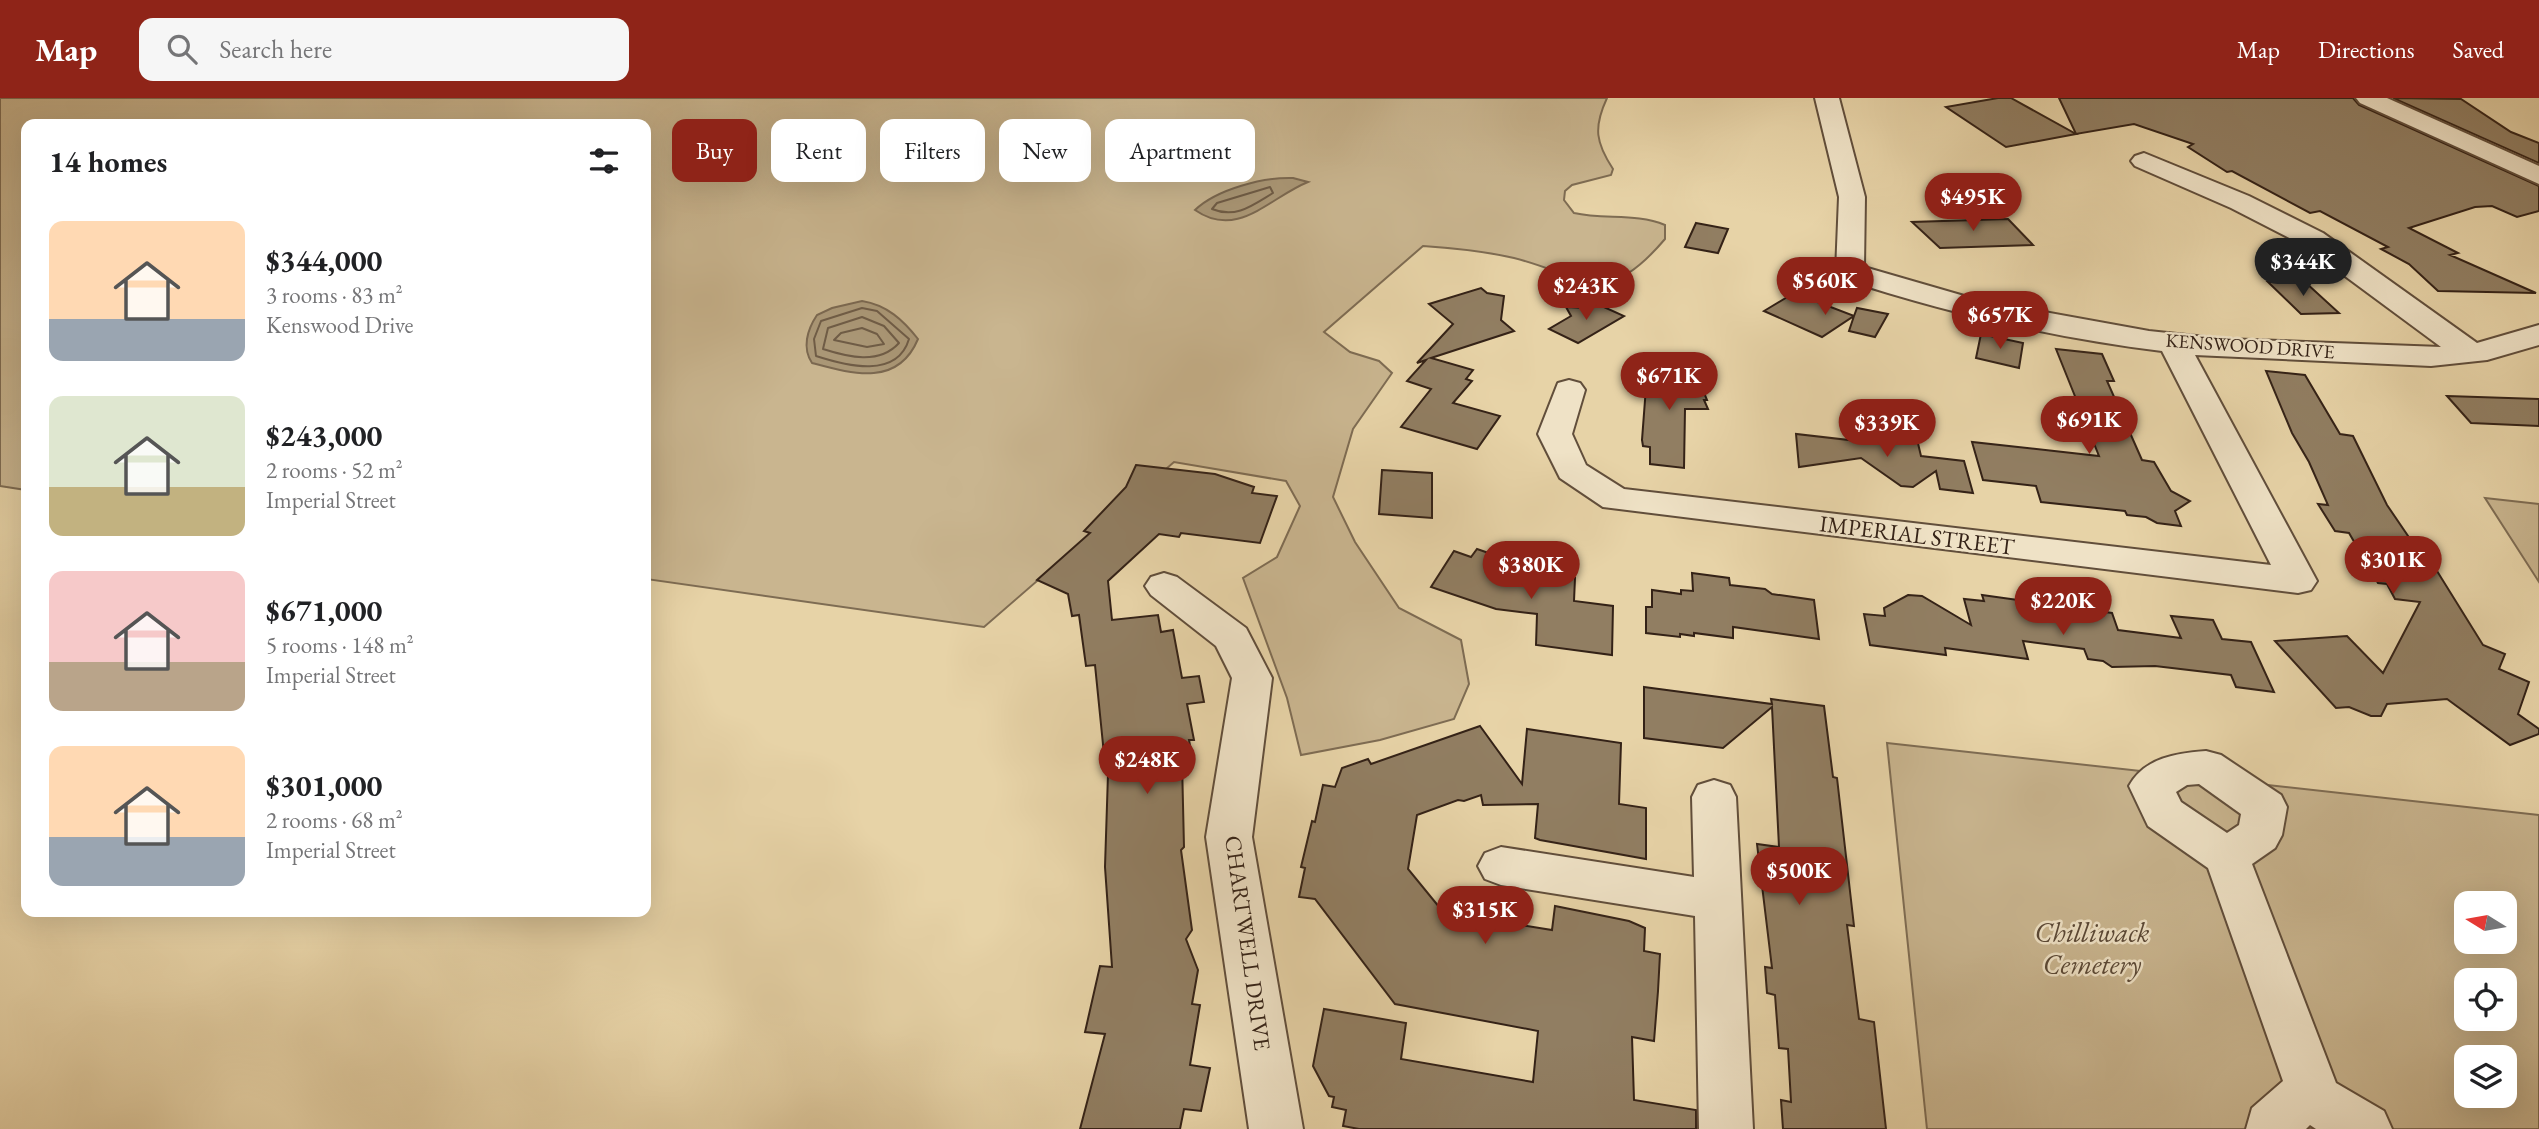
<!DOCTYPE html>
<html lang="en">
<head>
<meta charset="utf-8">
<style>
	body { margin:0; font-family:"EB Garamond",serif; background:#f6f6f6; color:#202124; height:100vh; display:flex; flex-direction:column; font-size:26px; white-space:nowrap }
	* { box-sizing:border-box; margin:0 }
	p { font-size:23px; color:#757577 }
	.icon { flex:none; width:38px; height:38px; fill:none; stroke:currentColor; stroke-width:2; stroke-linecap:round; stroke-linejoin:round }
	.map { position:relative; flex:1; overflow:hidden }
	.panel { position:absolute; left:21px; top:21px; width:630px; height:798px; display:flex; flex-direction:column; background:#fff; border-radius:14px; box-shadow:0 7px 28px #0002 }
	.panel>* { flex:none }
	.top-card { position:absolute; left:672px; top:21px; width:665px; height:63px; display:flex; gap:14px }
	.needle { width:46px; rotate:281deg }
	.buttons { position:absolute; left:2454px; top:793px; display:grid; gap:14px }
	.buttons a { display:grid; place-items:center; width:63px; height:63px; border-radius:14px; background:#fff; box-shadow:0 7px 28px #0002; font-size:35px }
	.price { position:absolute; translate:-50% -60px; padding:0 16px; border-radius:24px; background:#8f2418; color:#fff; font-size:23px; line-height:46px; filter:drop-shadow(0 2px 4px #0008) }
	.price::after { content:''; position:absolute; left:50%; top:42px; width:21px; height:16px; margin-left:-10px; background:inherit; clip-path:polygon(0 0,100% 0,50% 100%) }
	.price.active { background:#222; color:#fff }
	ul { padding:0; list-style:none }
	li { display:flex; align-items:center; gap:21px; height:175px; padding:0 28px }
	li span { display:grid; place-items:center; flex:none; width:196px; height:140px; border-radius:14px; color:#555 }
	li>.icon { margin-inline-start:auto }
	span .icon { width:84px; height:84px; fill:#fffc; stroke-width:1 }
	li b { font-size:30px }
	h2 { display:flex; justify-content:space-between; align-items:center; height:84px; padding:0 28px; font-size:30px }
	.pill { padding:0 24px; border-radius:14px; background:#fff; box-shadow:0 7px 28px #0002; font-size:24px; line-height:63px }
	.pill.active { background:#8f2418; color:#fff }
	header { display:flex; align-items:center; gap:42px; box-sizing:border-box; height:98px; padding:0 35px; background:#8f2418; color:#fff }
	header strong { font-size:33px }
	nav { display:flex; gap:38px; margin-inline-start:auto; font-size:24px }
	.search { width:490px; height:63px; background:#f6f6f6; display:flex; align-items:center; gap:18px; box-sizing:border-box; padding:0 24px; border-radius:14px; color:#757577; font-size:26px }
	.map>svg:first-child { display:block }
	.green { fill:#c9b58f; stroke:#7e6c53; stroke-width:2; fill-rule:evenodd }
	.water { fill:#aa9776; stroke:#7b6850; stroke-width:2 }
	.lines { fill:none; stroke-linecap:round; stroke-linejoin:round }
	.shore { stroke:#6f5c46; stroke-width:2 }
	.building { fill:#917e62; stroke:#342217; stroke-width:2 }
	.minor-casing { stroke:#614e3b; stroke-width:4 }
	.minor { fill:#efe2c6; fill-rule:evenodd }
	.labels { text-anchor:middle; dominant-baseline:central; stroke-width:5; stroke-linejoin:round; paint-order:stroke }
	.far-street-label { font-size:19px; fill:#342217; stroke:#efe2c6 }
	.street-label { font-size:23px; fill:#342217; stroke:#efe2c6 }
	.near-park-label { font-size:28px; font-style:italic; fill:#594735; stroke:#efe2c6 }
</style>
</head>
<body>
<header>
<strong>Map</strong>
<div class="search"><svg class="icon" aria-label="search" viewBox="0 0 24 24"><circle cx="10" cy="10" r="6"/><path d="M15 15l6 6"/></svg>Search here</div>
<nav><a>Map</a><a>Directions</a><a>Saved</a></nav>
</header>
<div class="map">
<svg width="2539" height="1031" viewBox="0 0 2539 1031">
	<rect width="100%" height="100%" fill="#e7d3a7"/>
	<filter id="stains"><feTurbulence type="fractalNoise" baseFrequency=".00286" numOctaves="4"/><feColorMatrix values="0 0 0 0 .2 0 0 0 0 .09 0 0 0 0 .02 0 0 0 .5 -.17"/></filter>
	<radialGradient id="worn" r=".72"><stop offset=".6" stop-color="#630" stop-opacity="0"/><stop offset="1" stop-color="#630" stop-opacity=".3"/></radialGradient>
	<g class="green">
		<path d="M0 0H1607C1593 30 1596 45 1613 71L1611 77 1572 87 1565 93 1564 102 1574 115C1604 122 1636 115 1665 127V141C1604 213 1586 178 1514 160 1484 153 1453 150 1423 148L1324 234 1350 254 1379 263 1392 275 1353 331 1333 399 1355 444 1399 510 1461 542 1469 586 1454 621 1380 642 1301 657 1287 600 1243 480 1277 459 1300 408 1286 383 1174 364 984 529 646 481V26H26V392L0 388Z"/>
		<polygon points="2485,400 2539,406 2539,484"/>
		<path d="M1887 645 2539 717V1031H1927ZM2466 805H2504V844H2466ZM2466 882H2504V920H2466ZM2466 959H2504V998H2466Z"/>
	</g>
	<g class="water">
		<path d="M1293 80 1308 84C1270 99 1238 142 1195 112 1217 91 1264 79 1293 80Z"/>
		<path d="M862 203C887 207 903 222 918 241 898 289 853 276 812 265 802 250 807 232 817 217L832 210Z"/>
	</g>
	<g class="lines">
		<g class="shore">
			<path d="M1270 89 1273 95C1253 107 1236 121 1212 111L1217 105Z"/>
			<path d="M862 210 877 213 909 241C897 281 847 268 816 258L814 241 821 223Z"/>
			<path d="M862 219 884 228 899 245C879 267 848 259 823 251L828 230Z"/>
			<polygon points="862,230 877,236 884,246 867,249 834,242 841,235"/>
		</g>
	</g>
	<g class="building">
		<polygon points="1998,0 2011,0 2076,36 2006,49 1946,9"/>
		<polygon points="2059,0 2353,0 2359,7 2539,88 2539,113 2517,119 2492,108 2475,109 2409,130 2458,155 2450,157 2536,195 2438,193 2409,166 2381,151 2388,149 2320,113 2310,115 2232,73 2227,74 2188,49 2193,46 2134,26 2076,36"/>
		<polygon points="2393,0 2461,1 2511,34 2539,45 2539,65"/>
		<polygon points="2008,121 2033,147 1940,150 1912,124"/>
		<polygon points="1696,125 1728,131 1718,155 1685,149"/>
		<polygon points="2268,184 2305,184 2339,215 2301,216"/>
		<polygon points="1481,190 1487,195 1504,198 1501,222 1514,233 1431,260 1473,272 1466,281 1472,283 1453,305 1500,318 1477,351 1401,329 1431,291 1407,283 1426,262 1417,265 1453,226 1429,206"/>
		<polygon points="1794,195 1854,218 1857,210 1888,216 1875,239 1849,233 1854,218 1822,239 1764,213"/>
		<polygon points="1595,205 1624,218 1578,245 1549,231 1571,218 1566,209 1586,210"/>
		<polygon points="1981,236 2023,245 2019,270 1976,260"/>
		<polygon points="2056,251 2102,256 2114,283 2107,283 2142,362 2154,364 2171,393 2190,403 2175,413 2181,428 2157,425 2146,419 2127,417 2125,413 2041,404 2036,388 1983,382 1972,344 2099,358"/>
		<polygon points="1670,268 1673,275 1696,275 1707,302 1704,302 1708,311 1685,311 1684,370 1650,366 1650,349 1643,348 1642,342 1646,289 1638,269"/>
		<polygon points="2266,273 2305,277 2340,336 2353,338 2387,407 2421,457 2426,457 2437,473 2483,547 2505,556 2499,571 2529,584 2518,616 2539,631 2539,636 2510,647 2447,601 2387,606 2381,618 2371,618 2349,609 2336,610 2275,543 2347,538 2383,575 2420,504 2395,501 2387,486 2378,485 2349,435 2335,433 2318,406 2328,407 2309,364 2292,335"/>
		<polygon points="2447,298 2539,301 2539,328 2471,325"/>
		<polygon points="1881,333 1916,337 1921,358 1964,363 1973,395 1940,391 1936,373 1913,389 1901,388 1861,360 1799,369 1796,336 1884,346"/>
		<polygon points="1136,367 1215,376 1254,389 1252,395 1277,398 1260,445 1181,435 1179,439 1159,436 1108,483 1112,522 1158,517 1161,534 1173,532 1182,580 1199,578 1204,604 1187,606 1194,642 1189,642 1193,663 1182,664 1184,749 1181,752 1192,832 1186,841 1198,872 1192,906 1200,907 1190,967 1210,970 1201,1013 1184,1011 1180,1031 1080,1031 1105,936 1085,934 1100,868 1112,869 1105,769 1108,676 1106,676 1095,567 1086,568 1079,517 1072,518 1068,496 1037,482 1090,435 1084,433 1126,389"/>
		<polygon points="1382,372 1432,375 1432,420 1379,416"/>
		<polygon points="1477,451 1509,462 1504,471 1575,480 1574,503 1613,508 1612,557 1536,547 1537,516 1496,511 1431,489 1454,453 1471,459"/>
		<polygon points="1692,475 1729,480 1730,487 1765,491 1772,496 1814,502 1819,541 1733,529 1733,540 1694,535 1694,538 1680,536 1680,539 1646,535 1646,509 1652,509 1652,492 1681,496 1681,492 1693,493"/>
		<polygon points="1908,497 1922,498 1971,527 1964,501 1984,503 1982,497 2112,515 2118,532 2181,540 2171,518 2213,522 2222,541 2251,544 2274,594 2236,589 2231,577 2155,568 2112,569 2103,563 2088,561 2084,551 2023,543 2028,561 1945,550 1946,557 1870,547 1864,516 1885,518 1884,510"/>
		<polygon points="1644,589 1772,606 1771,601 1824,608 1833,679 1837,680 1854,828 1847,827 1859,921 1874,924 1886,1031 1783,1031 1781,1002 1791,1004 1788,951 1779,950 1775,897 1767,895 1765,869 1772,870 1757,746 1779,749 1772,609 1723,650 1644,640"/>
		<polygon points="1480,628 1522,686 1527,631 1621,645 1619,706 1646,710 1646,761 1540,742 1535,740 1538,706 1483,707 1481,697 1464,703 1458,702 1417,717 1408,771 1444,815 1552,832 1555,808 1629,823 1645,830 1644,853 1660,856 1658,893 1654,943 1632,939 1634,1002 1696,1012 1696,1031 1359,1031 1343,1028 1346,1012 1332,1009 1334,999 1329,998 1313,968 1324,911 1406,925 1401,961 1533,984 1538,933 1395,906 1315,801 1299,799 1305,770 1301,769 1312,723 1315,724 1323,687 1335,689 1342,670 1368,661 1371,666"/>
	</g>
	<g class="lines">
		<defs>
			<g id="minor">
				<path d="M1815 0H1839L1865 99 1864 169 1978 202 2149 233 2224 241 2441 249 2303 147 2231 110 2135 68 2131 63 2135 58 2144 55 2249 98 2323 135 2477 245 2539 227V247L2487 262 2431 268 2195 257 2317 483 2311 492 2298 495 1603 409 1560 380 1538 336 1558 285 1569 282 1580 285 1585 292 1572 336 1586 367 1624 391 2271 467 2162 253C2052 240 1945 214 1840 180L1836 174 1839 99Z"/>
				<polygon points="2356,0 2387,0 2539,68 2539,86 2360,5"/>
				<polygon points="1164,475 1177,479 1246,530 1272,580 1252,739 1303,1031 1249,1031 1206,739 1232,580 1216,548 1151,497 1145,488 1151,479"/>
				<path d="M2206 653 2221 657 2281 697 2287 709 2282 737 2275 750 2252 766 2336 985 2384 1013 2392 1031H2316L2310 1027 2306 1031H2246L2252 1010 2283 983 2208 770 2148 728 2129 688C2144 660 2177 655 2206 653ZM2199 686 2241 716 2239 727 2227 735 2181 704 2176 694 2187 687Z"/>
				<polygon points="1714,682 1730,687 1736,699 1753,1031 1699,1031 1695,818 1501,787 1485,781 1478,768 1485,755 1501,749 1694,779 1692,699 1698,687"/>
			</g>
		</defs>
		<use href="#minor" class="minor-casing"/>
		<use href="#minor" class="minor"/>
	</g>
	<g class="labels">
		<g class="far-street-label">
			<text transform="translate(2250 248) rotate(4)">KENSWOOD DRIVE</text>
		</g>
		<g class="street-label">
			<text transform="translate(1917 437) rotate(7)">IMPERIAL STREET</text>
			<text transform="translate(1248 845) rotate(82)">CHARTWELL DRIVE</text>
		</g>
		<g class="near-park-label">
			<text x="2092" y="834">Chilliwack<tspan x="2092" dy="32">Cemetery</tspan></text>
		</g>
	</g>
	<rect width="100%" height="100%" filter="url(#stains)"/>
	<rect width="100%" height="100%" fill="url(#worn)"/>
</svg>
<div class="buttons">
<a><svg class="needle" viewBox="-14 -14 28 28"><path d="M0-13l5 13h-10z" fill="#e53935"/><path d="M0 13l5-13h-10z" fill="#757577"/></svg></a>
<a><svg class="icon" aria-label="locate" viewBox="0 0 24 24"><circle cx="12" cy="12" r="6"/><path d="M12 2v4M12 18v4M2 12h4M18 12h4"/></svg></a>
<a><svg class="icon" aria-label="layers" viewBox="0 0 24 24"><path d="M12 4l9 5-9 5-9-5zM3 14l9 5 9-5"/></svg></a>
</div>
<b class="price" style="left:1973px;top:135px">$495K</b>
<b class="price active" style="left:2303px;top:200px">$344K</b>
<b class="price" style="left:1825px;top:219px">$560K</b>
<b class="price" style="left:1586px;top:224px">$243K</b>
<b class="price" style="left:2000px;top:253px">$657K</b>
<b class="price" style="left:1669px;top:314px">$671K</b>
<b class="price" style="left:2089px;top:358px">$691K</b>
<b class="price" style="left:1887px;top:361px">$339K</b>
<b class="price" style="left:2393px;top:498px">$301K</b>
<b class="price" style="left:1531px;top:503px">$380K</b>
<b class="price" style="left:2063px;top:539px">$220K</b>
<b class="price" style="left:1147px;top:698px">$248K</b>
<b class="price" style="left:1799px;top:809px">$500K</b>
<b class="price" style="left:1485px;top:848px">$315K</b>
<div class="top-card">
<a class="pill active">Buy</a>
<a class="pill">Rent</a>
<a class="pill">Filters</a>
<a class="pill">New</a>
<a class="pill">Apartment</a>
</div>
<section class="panel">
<h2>14 homes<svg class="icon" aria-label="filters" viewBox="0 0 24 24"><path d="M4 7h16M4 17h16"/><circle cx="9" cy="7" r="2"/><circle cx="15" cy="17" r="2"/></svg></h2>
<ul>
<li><span style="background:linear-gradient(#ffd9b3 70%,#9aa5b1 0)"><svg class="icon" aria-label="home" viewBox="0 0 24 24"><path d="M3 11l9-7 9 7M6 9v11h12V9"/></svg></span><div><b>$344,000</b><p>3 rooms · 83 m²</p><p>Kenswood Drive</p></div></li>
<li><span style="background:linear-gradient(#dfe7d0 65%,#c2b280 0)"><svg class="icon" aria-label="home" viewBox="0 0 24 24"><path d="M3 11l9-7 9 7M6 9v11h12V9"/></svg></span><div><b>$243,000</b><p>2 rooms · 52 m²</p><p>Imperial Street</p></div></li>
<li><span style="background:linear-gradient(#f6c9c9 65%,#b9a48a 0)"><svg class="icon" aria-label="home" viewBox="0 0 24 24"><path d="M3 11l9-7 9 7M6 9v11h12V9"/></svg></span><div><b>$671,000</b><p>5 rooms · 148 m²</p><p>Imperial Street</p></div></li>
<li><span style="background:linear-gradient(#ffd9b3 65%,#9aa5b1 0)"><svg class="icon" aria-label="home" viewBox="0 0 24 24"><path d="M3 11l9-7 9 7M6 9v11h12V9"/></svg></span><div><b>$301,000</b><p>2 rooms · 68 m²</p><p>Imperial Street</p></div></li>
</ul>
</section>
</div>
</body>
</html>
